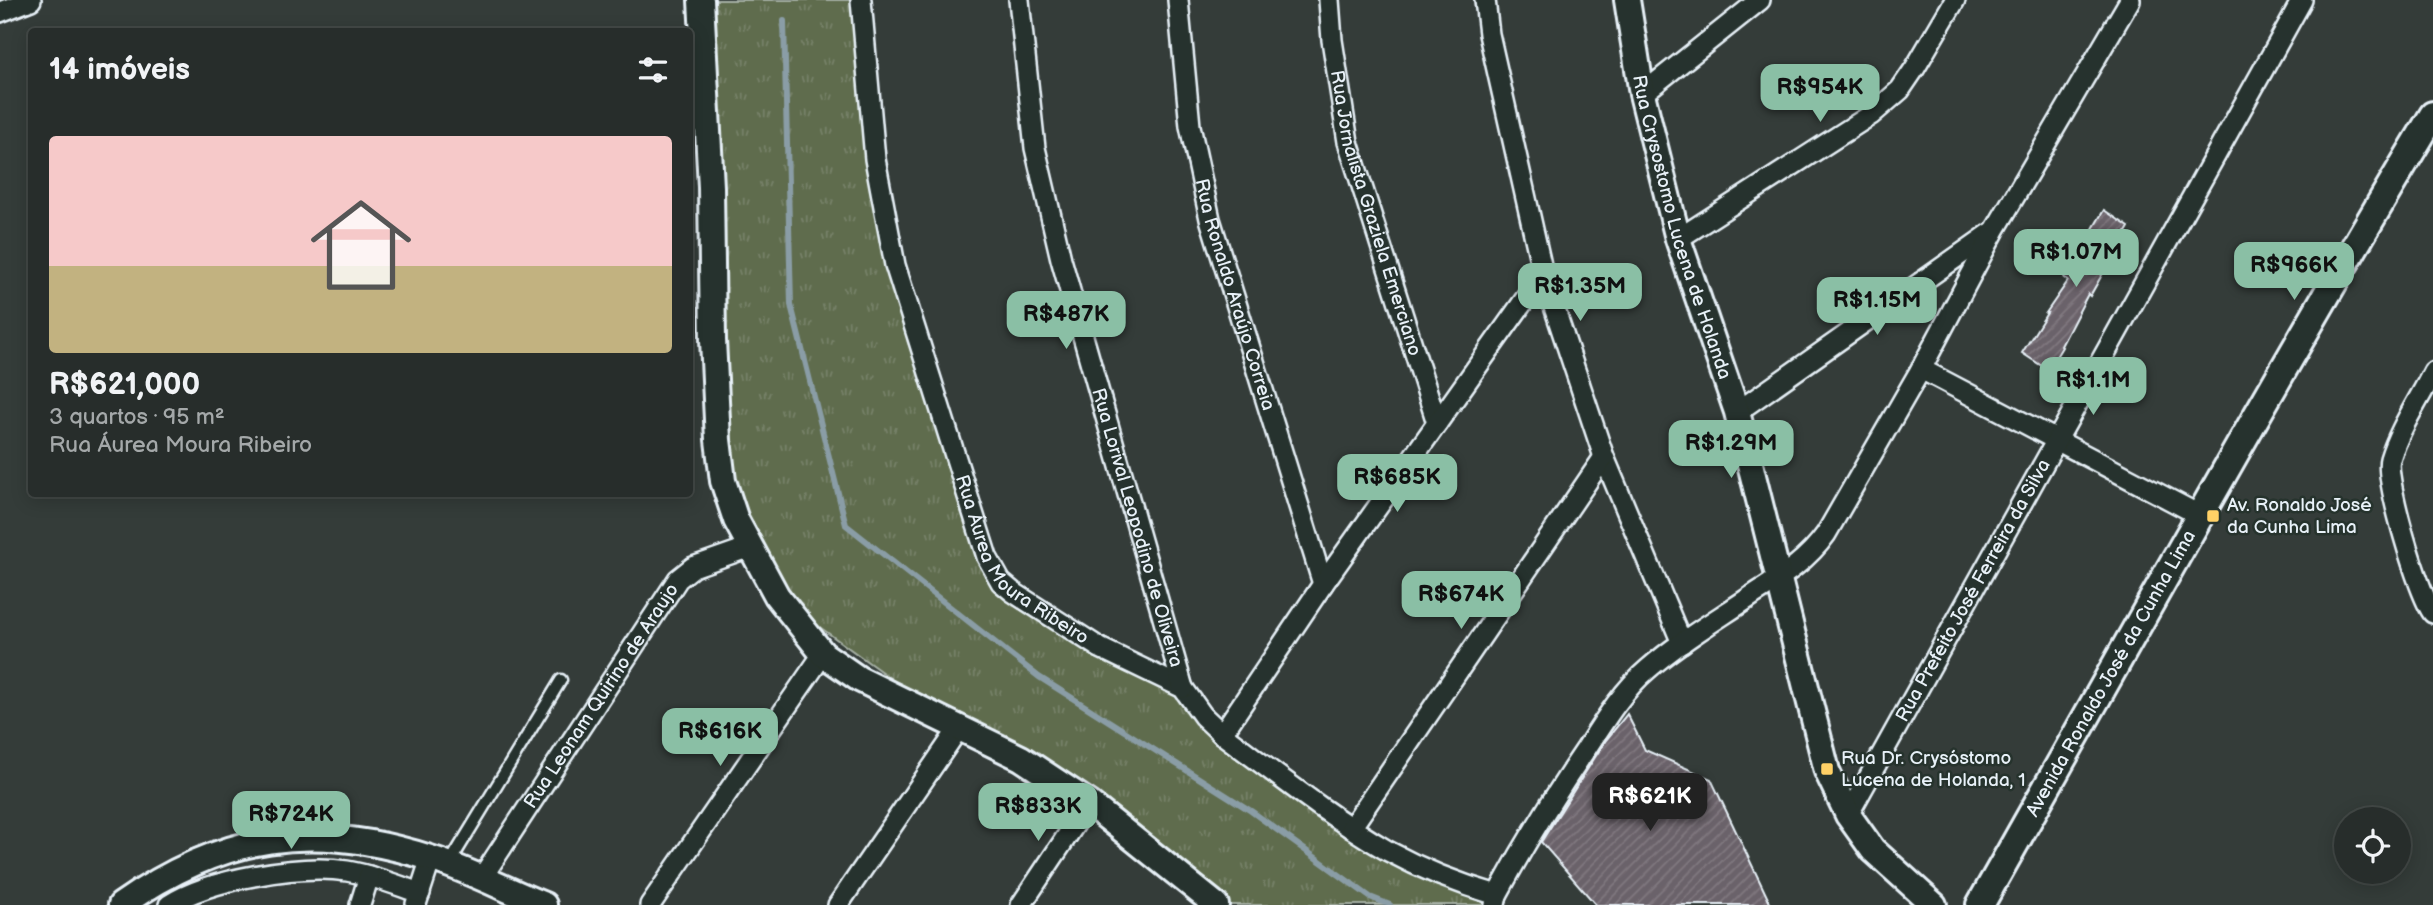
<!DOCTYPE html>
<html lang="pt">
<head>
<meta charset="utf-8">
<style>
	body { margin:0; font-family:"Balsamiq Sans",sans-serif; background:#333937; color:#f1f3f6; height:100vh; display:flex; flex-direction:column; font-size:26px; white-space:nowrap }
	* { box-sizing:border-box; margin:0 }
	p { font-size:23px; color:#a4a8a9 }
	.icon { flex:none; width:38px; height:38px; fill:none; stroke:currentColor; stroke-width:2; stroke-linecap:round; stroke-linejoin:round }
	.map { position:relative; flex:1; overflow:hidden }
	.panel { position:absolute; left:28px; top:28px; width:665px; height:469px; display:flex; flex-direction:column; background:#272d2b; border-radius:7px; box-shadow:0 4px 18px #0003,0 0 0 2px #434947 }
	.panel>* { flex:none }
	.controls { position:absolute; left:2334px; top:807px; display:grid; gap:14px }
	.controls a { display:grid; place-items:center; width:77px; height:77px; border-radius:50%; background:#272d2b; box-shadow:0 4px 18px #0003,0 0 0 2px #434947; font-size:35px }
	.price { position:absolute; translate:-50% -60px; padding:0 16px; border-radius:14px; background:#8abfa5; color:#111; font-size:23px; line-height:46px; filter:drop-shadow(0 2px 4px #0008) }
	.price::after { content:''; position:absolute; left:50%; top:42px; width:21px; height:16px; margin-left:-10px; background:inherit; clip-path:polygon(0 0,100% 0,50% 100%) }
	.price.active { background:#222; color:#fff }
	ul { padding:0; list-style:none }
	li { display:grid; align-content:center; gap:14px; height:371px; padding:0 21px }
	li+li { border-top:2px solid #434947 }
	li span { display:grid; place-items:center; height:217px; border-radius:7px; color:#555 }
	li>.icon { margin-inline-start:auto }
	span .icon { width:126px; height:126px; fill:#fffc; stroke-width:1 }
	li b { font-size:30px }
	h2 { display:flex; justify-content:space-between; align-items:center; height:84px; padding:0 21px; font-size:30px }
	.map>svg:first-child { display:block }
	.grass { fill:url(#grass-tufts); stroke:#a4aea3; stroke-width:2 }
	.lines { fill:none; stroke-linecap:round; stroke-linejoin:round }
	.stream { stroke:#8a9da6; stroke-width:6 }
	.building { fill:url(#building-hatch); stroke:#e8f1f8; stroke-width:2 }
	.service-casing { stroke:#e8f1f8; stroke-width:15 }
	.minor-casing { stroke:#e8f1f8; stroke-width:24 }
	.tertiary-casing { stroke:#e8f1f8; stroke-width:30 }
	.secondary-casing { stroke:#e8f1f8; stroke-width:32 }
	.service { stroke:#26332d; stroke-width:10 }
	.minor { stroke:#26332d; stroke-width:19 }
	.tertiary { stroke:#26332d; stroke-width:24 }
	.secondary { stroke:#26332d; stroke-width:26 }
	.poi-dot { fill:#ffd166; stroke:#26332d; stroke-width:2.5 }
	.labels { text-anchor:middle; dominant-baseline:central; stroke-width:5; stroke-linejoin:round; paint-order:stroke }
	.street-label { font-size:19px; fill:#e8f1f8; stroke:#26332d }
	.poi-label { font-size:19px; fill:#e8f1f8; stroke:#26332d; text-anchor:start }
</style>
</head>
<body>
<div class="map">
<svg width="2433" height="905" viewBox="0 0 2433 905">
	<defs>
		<pattern id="grass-tufts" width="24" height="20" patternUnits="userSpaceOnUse" patternTransform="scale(1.75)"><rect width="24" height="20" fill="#5f6c4e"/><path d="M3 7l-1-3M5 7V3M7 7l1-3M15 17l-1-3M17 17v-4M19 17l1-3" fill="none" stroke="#768168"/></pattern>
		<pattern id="building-hatch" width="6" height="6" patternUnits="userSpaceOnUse" patternTransform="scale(1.75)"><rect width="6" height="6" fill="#6b626a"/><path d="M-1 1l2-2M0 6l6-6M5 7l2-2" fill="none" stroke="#807980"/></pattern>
	</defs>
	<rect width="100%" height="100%" fill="#343c39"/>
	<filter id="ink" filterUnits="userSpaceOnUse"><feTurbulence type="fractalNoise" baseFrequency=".0143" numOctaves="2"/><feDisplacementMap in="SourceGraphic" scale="14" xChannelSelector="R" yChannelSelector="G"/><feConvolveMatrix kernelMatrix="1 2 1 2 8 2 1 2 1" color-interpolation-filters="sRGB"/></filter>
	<g filter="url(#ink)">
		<polygon class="grass" points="706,0 861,0 875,159 987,557 1013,592 1183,688 1222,734 1351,828 1495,905 1218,905 959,728 777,596 718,440"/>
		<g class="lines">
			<polyline class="stream" points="784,21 791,305 846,525 1039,677 1251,811 1370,897 1390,905"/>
		</g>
		<g class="building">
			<polygon points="2104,210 2129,227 2090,296 2088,294 2061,346 2062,347 2048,370 2022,353 2047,313 2046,313 2068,281 2064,278"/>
			<polygon points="1627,714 1645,750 1711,779 1771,905 1596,905 1541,842 1606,740"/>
		</g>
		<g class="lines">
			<defs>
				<polyline id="service" points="449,864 561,680"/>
				<g id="minor">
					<path id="s1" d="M861 0 875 159 895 265 987 557 1001 582 1013 592 1100 648 1183 688 1203 716 1222 734C1276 774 1330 817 1388 851 1423 870 1459 884 1497 895"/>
					<path id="s2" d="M1019 0 1035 148 1061 259 1183 688"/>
					<path id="s3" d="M1178 0 1190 126 1210 219 1323 584"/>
					<path id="s4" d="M1329 0 1332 40 1348 142 1437 423"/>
					<polyline points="1485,0 1489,34 1543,274 1604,457 1682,643"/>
					<polyline points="0,12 31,0"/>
					<polyline points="1642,94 1760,0"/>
					<polyline points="1678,239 1871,115 1900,90 1915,68 1955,0"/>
					<polyline points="1921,369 2199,515"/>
					<path d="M2433 372C2419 400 2399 429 2390 459 2384 478 2419 596 2433 613"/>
					<polyline points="1737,412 1991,233"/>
					<polyline points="1222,734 1323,584 1543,274"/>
					<path id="s5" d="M1848 815 2302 0"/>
					<polyline points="1351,828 1604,457"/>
					<path id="s6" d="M481 879 678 579 693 567 750 547"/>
					<polyline points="416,904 431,858"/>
					<path d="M169 905C209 879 300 864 347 871 372 875 396 885 420 893"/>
					<polyline points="360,905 369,876"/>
					<polyline points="650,905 823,654"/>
					<polyline points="838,905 959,728"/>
					<polyline points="1021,905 1089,803"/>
					<path d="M1495 905 1497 895C1524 845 1554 796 1586 749 1604 721 1623 690 1648 669 1680 641 1718 619 1753 595 1781 577 1807 561 1826 534L1921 369 1995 230 2130 0"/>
				</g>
				<g id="tertiary">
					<polyline points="701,0 711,187 713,340 718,440 723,481 736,520 777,596 823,654 859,679 1021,758 1089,803 1216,905"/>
					<path id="s7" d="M1627 0 1642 94 1678 239 1737 412 1827 771 1848 815 1873 850 1934 905"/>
					<path d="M121 905C222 834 312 820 430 858 469 870 506 890 544 905"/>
				</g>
				<g id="secondary">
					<path id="s8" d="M1980 905C2130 641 2276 375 2433 115"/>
				</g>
			</defs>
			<use href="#service" class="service-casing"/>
			<use href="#minor" class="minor-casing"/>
			<use href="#tertiary" class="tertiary-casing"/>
			<use href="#secondary" class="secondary-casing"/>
			<use href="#service" class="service"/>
			<use href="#minor" class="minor"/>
			<use href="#tertiary" class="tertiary"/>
			<use href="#secondary" class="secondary"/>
		</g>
	</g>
	<g class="poi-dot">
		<rect x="2206" y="509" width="14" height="14" rx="3.5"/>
		<rect x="1820" y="762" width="14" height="14" rx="3.5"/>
	</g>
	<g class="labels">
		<g class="street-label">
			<text stroke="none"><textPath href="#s4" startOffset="219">Rua Jornalista Graziela Emerciano</textPath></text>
			<text stroke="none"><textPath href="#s7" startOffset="234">Rua Crysostomo Lucena de Holanda</textPath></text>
			<text stroke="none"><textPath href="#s3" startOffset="301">Rua Ronaldo Araújo Correia</textPath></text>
			<text stroke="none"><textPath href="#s2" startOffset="542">Rua Lorival Leopodino de Oliveira</textPath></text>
			<text stroke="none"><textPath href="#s1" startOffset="597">Rua Áurea Moura Ribeiro</textPath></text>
			<text stroke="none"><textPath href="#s5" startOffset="257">Rua Prefeito José Ferreira da Silva</textPath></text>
			<text stroke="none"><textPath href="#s8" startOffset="266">Avenida Ronaldo José da Cunha Lima</textPath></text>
			<text stroke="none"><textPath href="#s6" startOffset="219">Rua Leonam Quirino de Araujo</textPath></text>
		</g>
		<g class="poi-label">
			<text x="2227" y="505">Av. Ronaldo José<tspan x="2227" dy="22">da Cunha Lima</tspan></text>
			<text x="1841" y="758">Rua Dr. Crysóstomo<tspan x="1841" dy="22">Lucena de Holanda, 1</tspan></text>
		</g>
	</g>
</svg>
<div class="controls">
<a><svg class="icon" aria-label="locate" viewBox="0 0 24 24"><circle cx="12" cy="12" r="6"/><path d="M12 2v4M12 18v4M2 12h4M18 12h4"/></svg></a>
</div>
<b class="price" style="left:1820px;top:124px">R$954K</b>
<b class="price" style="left:2076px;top:289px">R$1.07M</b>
<b class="price" style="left:2294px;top:302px">R$966K</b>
<b class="price" style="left:1580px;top:323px">R$1.35M</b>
<b class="price" style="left:1877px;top:337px">R$1.15M</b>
<b class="price" style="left:1066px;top:351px">R$487K</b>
<b class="price" style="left:2093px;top:417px">R$1.1M</b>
<b class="price" style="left:1731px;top:480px">R$1.29M</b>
<b class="price" style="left:1397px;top:514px">R$685K</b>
<b class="price" style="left:1461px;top:631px">R$674K</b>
<b class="price" style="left:720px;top:768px">R$616K</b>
<b class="price active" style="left:1650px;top:833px">R$621K</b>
<b class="price" style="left:1038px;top:843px">R$833K</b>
<b class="price" style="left:291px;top:851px">R$724K</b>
<section class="panel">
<h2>14 imóveis<svg class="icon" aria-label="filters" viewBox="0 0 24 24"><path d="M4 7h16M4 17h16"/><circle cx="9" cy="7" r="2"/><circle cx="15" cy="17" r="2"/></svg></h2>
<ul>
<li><span style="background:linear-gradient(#f6c9c9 60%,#c2b280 0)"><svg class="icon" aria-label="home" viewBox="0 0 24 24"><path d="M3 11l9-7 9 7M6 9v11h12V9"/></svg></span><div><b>R$621,000</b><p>3 quartos · 95 m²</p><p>Rua Áurea Moura Ribeiro</p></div></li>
</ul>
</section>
</div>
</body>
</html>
